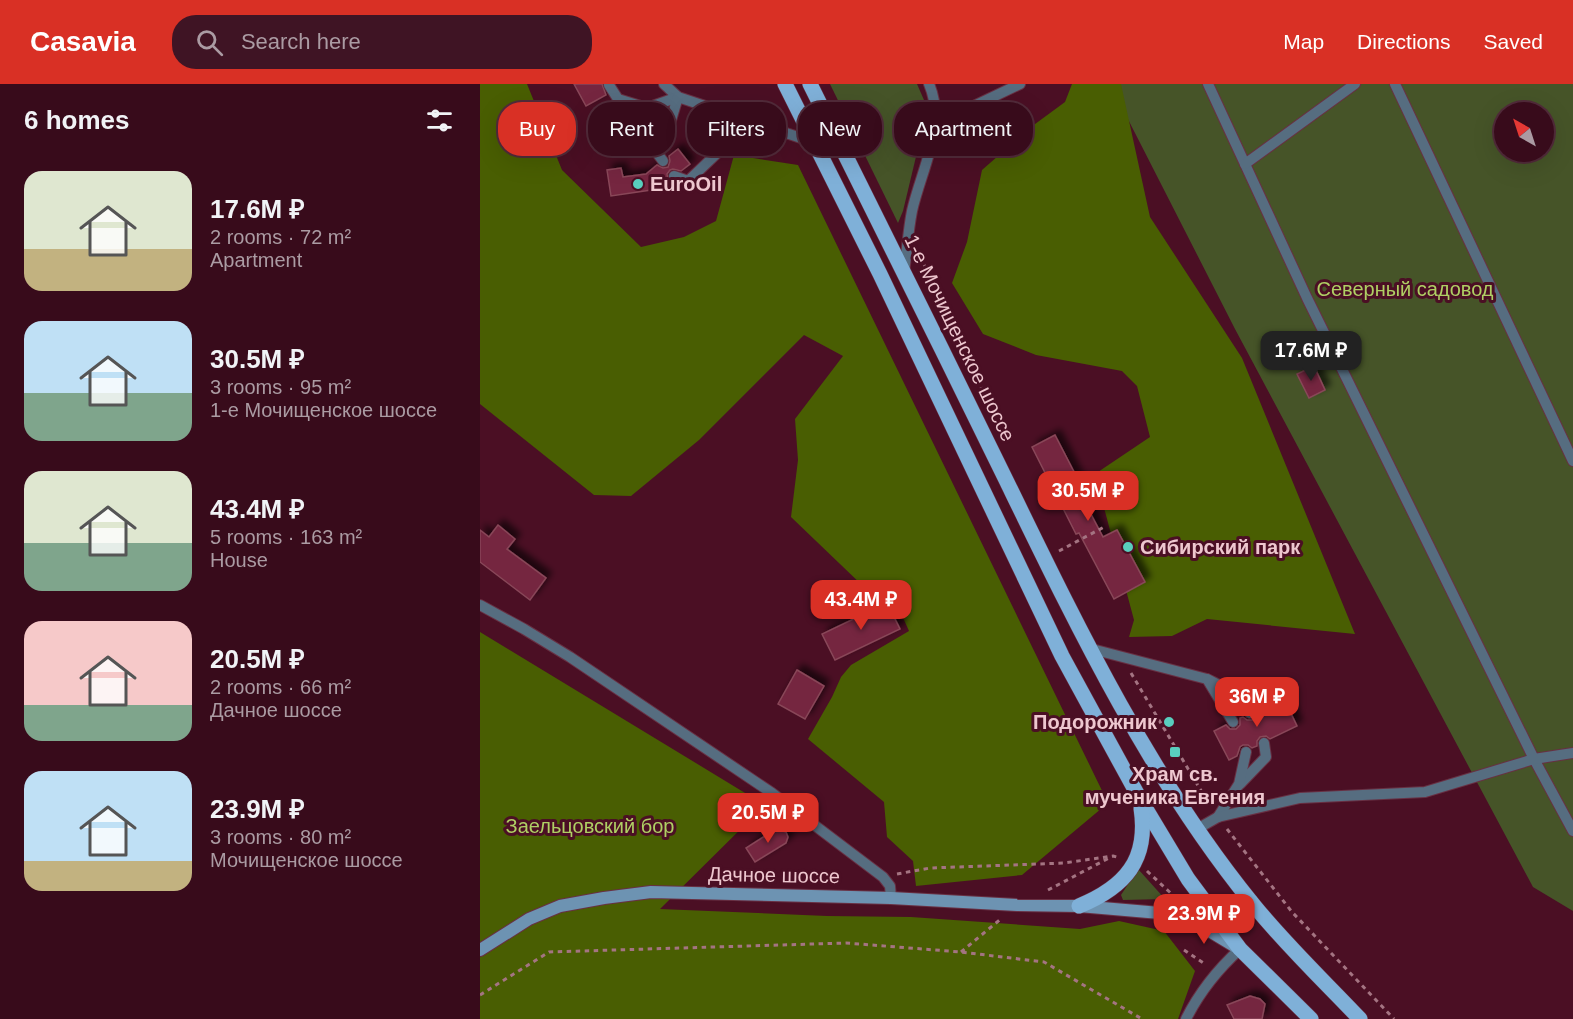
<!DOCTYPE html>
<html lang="en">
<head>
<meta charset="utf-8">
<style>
	body { margin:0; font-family:Helvetica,sans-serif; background:#3f1424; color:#f1f3f6; height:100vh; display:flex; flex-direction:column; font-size:22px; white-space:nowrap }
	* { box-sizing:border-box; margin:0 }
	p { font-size:20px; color:#ab9ba3 }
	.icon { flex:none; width:33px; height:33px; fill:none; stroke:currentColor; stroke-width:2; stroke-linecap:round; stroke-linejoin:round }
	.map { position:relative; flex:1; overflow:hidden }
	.side { display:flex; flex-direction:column; background:#380b1b; width:480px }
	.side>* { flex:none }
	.guide { position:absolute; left:18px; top:18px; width:570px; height:54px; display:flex; gap:12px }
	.needle { width:39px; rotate:321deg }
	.fabs { position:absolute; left:1014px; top:18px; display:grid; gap:12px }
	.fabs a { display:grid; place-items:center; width:60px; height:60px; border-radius:50%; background:#380b1b; box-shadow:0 6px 24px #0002,0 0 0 2px #522b3a; font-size:30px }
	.price { position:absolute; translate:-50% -51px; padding:0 14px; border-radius:12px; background:#d93025; color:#fff; font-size:20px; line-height:39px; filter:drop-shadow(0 2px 3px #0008) }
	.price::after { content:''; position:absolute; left:50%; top:36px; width:18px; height:14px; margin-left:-9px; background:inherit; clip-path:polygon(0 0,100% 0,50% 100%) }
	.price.selected { background:#222; color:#fff }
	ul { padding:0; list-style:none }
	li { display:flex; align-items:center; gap:18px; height:150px; padding:0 24px }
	li span { display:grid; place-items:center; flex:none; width:168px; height:120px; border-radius:18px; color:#555 }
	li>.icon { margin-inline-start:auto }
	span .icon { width:72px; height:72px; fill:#fffc; stroke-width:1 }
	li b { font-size:26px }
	h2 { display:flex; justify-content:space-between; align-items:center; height:72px; padding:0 24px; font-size:26px }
	.tag { padding:0 21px; border-radius:24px; background:#380b1b; box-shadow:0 6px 24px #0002,0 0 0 2px #522b3a; font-size:21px; line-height:54px }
	.tag.selected { background:#d93025; color:#fff }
	header { display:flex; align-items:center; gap:36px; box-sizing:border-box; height:84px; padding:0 30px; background:#d93025; color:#fff }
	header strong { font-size:28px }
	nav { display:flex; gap:33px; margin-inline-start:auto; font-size:21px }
	.search { width:420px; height:54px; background:#3f1424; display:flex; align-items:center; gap:15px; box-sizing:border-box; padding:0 21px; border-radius:24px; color:#ab9ba3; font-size:22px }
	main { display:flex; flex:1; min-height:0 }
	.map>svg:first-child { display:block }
	.green { fill:#465428; fill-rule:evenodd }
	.forest { fill:#495e02 }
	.building { fill:#742740; stroke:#894759; stroke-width:1.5; filter:url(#shadow) }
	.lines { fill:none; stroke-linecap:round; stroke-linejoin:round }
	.lane-casing { stroke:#683043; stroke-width:12 }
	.secondary-casing { stroke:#683043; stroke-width:14 }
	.primary-casing { stroke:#683043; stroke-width:16 }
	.path { stroke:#a47482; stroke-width:3; stroke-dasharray:4.5 4.5; stroke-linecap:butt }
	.lane { stroke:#566d80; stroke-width:10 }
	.secondary { stroke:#6d93b2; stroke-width:12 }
	.primary { stroke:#7fb0d8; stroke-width:15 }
	.poi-dot { fill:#59cebe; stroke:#4b0f24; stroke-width:2 }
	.labels { text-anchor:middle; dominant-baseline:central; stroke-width:6; stroke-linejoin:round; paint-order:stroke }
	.poi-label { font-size:20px; font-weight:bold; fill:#eec7cf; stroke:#4b0f24; text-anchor:start }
	.park-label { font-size:20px; fill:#afcf64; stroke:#4b0f24 }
	.street-label { font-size:20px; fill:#eec7cf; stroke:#4b0f24 }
</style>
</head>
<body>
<header>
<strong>Casavia</strong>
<div class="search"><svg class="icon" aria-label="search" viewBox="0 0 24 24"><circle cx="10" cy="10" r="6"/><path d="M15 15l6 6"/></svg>Search here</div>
<nav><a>Map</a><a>Directions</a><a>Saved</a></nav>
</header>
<main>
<section class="side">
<h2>6 homes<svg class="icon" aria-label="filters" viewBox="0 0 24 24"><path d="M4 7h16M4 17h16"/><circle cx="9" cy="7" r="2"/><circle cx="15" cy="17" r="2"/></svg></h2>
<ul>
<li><span style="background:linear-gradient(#dfe7d0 65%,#c2b280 0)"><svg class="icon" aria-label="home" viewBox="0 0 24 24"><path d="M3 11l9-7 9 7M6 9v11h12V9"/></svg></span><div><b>17.6M ₽</b><p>2 rooms · 72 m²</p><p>Apartment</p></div></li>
<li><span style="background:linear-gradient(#bfe0f5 60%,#7fa58c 0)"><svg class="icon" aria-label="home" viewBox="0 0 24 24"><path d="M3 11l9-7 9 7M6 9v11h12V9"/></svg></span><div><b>30.5M ₽</b><p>3 rooms · 95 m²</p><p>1-е Мочищенское шоссе</p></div></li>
<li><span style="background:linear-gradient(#dfe7d0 60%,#7fa58c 0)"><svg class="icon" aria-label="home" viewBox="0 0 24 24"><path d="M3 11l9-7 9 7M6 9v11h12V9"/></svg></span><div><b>43.4M ₽</b><p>5 rooms · 163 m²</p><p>House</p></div></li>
<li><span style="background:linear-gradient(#f6c9c9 70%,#7fa58c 0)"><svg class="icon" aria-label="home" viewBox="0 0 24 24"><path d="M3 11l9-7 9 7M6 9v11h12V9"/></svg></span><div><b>20.5M ₽</b><p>2 rooms · 66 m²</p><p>Дачное шоссе</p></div></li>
<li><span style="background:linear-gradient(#bfe0f5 75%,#c2b280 0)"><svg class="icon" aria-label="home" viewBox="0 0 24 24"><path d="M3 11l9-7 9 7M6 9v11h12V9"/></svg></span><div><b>23.9M ₽</b><p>3 rooms · 80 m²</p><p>Мочищенское шоссе</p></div></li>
</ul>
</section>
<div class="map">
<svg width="1093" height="935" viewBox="0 0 1093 935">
	<defs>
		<filter id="shadow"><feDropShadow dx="5.5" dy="-5.5" stdDeviation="3" flood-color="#0009"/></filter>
	</defs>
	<rect width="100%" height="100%" fill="#4b0f24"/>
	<g class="green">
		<polygon points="350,0 437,0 444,16 445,35 423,127 418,139"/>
		<path d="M630 0H1093V827L1053 803 755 245ZM1024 28H1064V68H1024Z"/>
		<polygon points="658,785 685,815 643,816 641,811"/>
	</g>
	<g class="forest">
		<polygon points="0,0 47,0 82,86 161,163 204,153 236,137 254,71 318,81 628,719 542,791 436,802 433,777 407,753 404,718 328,655 352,613 361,593 371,581 429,547 410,505 384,503 311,433 318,376 315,335 363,272 324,251 219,356 151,412 114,411 0,320"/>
		<polygon points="592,0 641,0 670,133 762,274 875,550 727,535 692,552 649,553 654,536 615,390 670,353 657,302 642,287 556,271 503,250 472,199 487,158 502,86 551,43 585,18"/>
		<polygon points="0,548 285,721 180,825 347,832 431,833 600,845 639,837 684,847 715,887 698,935 0,935"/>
	</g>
	<g class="building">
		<polygon points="94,0 122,0 126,11 106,22"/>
		<polygon points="493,35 504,47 491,58 480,46"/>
		<polygon points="198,65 210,80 201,87 193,85 190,86 187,90 188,97 178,105 131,112 127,86 141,84 143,93 166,90 177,81 183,84 188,83 190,77 189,72"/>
		<polygon points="834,282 845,306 829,314 817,290"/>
		<polygon points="575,351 608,415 604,417 623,453 637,446 665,498 634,515 599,449 596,450 552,363"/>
		<polygon points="18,441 35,455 27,465 66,494 50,516 0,478 0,446 9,453"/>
		<polygon points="407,519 420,545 355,576 342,550"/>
		<polygon points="317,586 344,602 325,635 298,620"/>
		<polygon points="803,613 817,642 790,655 786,652 780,653 777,657 777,662 772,664 768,661 763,661 760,663 757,672 749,676 734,647 746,641 750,645 756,645 760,641 760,634 763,633 767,636 773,636 777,632 777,626"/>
		<polygon points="296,745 306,748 308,753 306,759 275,778 266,764"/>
		<polygon points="770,912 780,915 785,920 782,935 754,935 747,921"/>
	</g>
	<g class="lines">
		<defs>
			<g id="lane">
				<polyline points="184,0 198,13 333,58"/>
				<polyline points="728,0 827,214 1054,675 1093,747"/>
				<polyline points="915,0 1093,377"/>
				<polyline points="129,1 138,15 167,24 198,13"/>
				<polyline points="456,40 540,0"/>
				<polyline points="183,77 177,69 185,56 198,13"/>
				<polyline points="765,80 875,0"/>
				<polyline points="194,92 208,97 271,37"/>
				<path d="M424 188C427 168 428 147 432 127 441 86 467 42 449 0"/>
				<polyline points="0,521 44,545 90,573 292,709 403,793 410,802 411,814"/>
				<polyline points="608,564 727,595 753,638"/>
				<path d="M727 595C747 605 759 609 770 629"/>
				<polyline points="760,700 786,673 784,659"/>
				<polyline points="738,733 759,700 766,668"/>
				<polyline points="717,745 738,733 820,714 945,708 1054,675 1093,669"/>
				<path d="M706 935C720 907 737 886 760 865"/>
			</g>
			<polyline id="secondary" points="0,866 49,835 80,822 124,814 171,808 411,814 537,821 599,822 703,831 756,863"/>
			<g id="primary">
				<polyline points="305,0 400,190 582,572 660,715 708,795 760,865 831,935"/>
				<path d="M330 0C396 132 462 265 527 398 598 544 669 692 772 819 805 860 844 897 880 935"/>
				<path d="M599 822C645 803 669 776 661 724"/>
				<polyline points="703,831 733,830 771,818"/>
			</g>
		</defs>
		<use href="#lane" class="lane-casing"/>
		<use href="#secondary" class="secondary-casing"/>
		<use href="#primary" class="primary-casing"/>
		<g class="path">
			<polyline points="440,173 487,264 502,306"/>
			<polyline points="579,467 624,443"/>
			<polyline points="651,589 729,720"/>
			<polyline points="747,745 812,828 914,935"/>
			<polyline points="667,787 697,815"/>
			<polyline points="417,790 450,784 584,779 633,772 640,774"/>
			<polyline points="568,806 629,774"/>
			<polyline points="704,866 725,880"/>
			<polyline points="481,868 522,834"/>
			<polyline points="0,911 69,868 366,859 481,868 564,878 662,935"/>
		</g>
		<use href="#lane" class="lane"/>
		<use href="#secondary" class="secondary"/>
		<use href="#primary" class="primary"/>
	</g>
	<g class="poi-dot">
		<circle cx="158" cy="100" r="6"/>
		<circle cx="648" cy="463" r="6"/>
		<circle cx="689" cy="638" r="6"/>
		<rect x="689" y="662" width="12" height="12" rx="3"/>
	</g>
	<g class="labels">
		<g class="poi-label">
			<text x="170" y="100">EuroOil</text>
			<text x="660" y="463">Сибирский парк</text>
			<text x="677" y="638" text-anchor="end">Подорожник</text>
			<text x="695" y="690" text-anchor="middle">Храм св.<tspan x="695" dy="23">мученика Евгения</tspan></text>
		</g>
		<g class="park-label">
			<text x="925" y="205">Северный садовод</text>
			<text x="110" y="742">Заельцовский бор</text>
		</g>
		<g class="street-label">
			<text transform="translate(480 254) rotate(64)">1-е Мочищенское шоссе</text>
			<text transform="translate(294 791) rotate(1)">Дачное шоссе</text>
		</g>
	</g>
</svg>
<div class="fabs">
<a><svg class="needle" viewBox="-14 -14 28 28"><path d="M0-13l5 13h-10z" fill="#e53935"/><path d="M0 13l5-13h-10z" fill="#ab9ba3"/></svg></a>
</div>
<b class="price selected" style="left:831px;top:298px">17.6M ₽</b>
<b class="price" style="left:608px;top:438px">30.5M ₽</b>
<b class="price" style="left:381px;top:547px">43.4M ₽</b>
<b class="price" style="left:777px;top:644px">36M ₽</b>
<b class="price" style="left:288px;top:760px">20.5M ₽</b>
<b class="price" style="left:724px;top:861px">23.9M ₽</b>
<div class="guide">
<a class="tag selected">Buy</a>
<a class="tag">Rent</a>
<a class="tag">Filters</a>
<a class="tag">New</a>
<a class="tag">Apartment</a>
</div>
</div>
</main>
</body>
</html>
